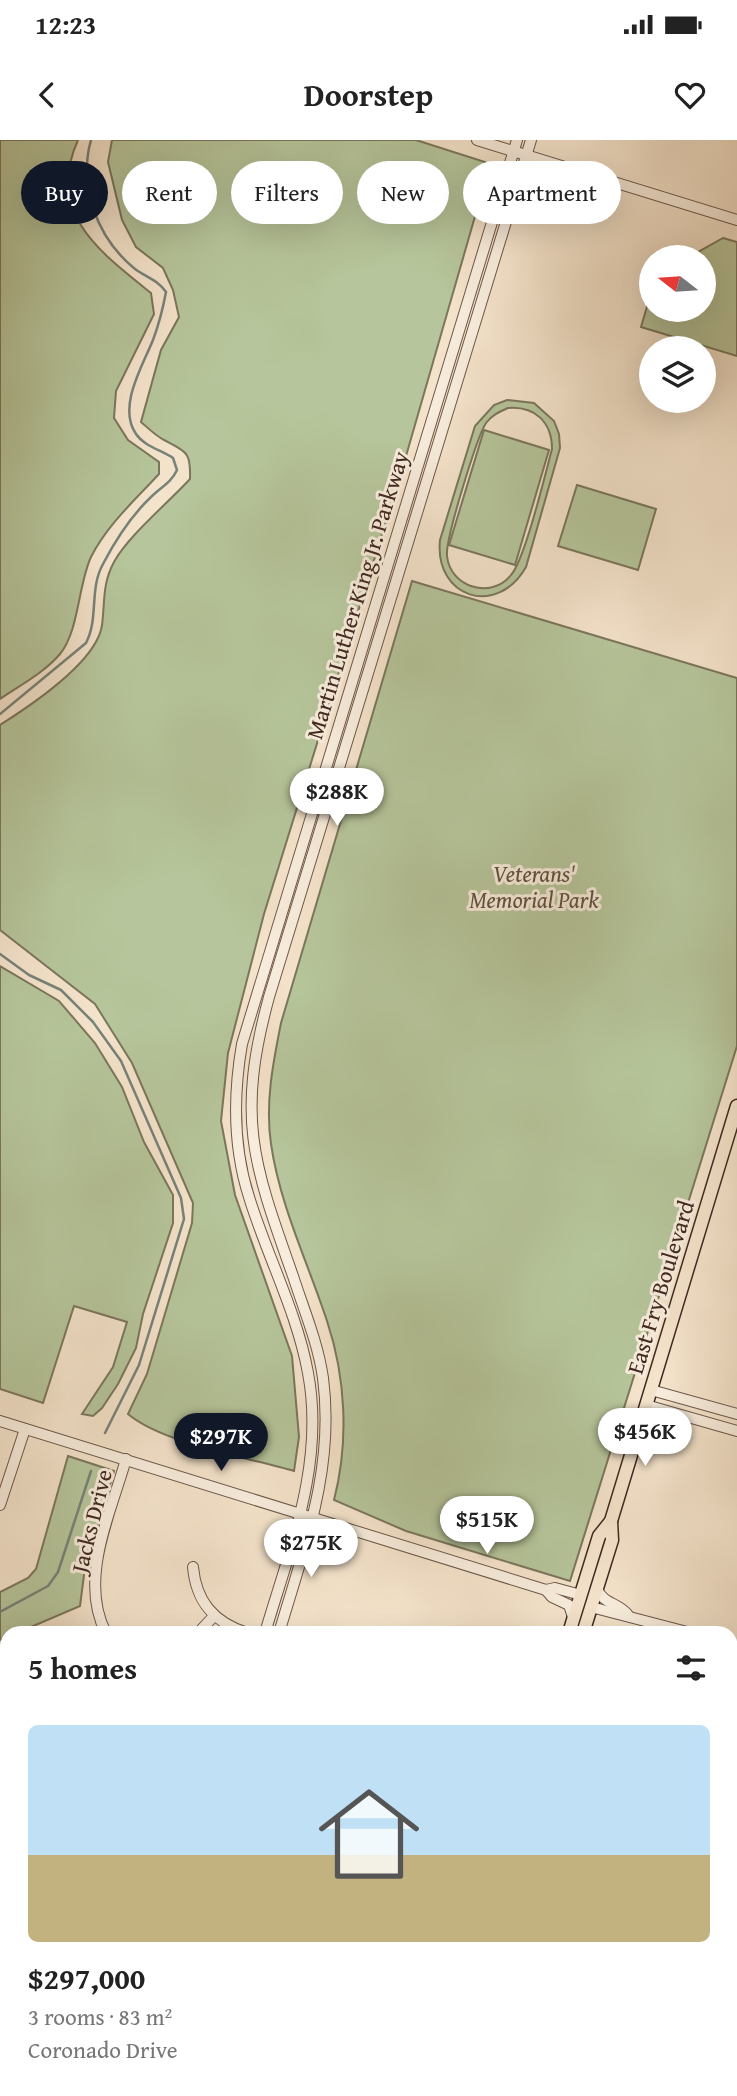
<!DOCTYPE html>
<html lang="en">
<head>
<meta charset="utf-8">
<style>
	body { margin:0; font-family:"Gentium Book Plus",serif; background:#f2f2f2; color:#222; height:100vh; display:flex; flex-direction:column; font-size:26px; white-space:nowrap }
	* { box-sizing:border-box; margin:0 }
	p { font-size:23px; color:#767676 }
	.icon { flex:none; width:38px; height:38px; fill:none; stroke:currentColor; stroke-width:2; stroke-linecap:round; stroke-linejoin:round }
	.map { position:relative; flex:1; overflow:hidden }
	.details { position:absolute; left:0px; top:1486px; width:738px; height:471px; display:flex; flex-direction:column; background:#fff; border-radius:21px 21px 0 0; box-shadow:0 7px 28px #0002 }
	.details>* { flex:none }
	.guide { position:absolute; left:21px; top:21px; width:696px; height:63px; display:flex; gap:14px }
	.needle { width:46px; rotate:287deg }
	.fabs { position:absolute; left:639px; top:105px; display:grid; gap:14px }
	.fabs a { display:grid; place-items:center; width:77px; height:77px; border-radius:50%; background:#fff; box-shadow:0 7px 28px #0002; font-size:35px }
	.price { position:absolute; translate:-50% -60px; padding:0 16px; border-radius:24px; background:#fff; color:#222; font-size:23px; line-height:46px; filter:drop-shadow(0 2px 4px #0008) }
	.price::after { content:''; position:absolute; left:50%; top:42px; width:21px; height:16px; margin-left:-10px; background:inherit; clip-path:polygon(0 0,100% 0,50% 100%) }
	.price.selected { background:#111827; color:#fff }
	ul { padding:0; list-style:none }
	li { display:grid; align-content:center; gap:14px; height:371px; padding:0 28px }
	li+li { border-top:2px solid #e0e0e0 }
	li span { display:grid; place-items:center; height:217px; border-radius:10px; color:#555 }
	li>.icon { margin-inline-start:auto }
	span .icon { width:126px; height:126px; fill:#fffc; stroke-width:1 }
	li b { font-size:30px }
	h2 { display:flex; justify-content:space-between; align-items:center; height:84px; padding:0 28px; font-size:30px }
	.tag { padding:0 24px; border-radius:32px; background:#fff; box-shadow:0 7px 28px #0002; font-size:24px; line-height:63px }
	.tag.selected { background:#111827; color:#fff }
	.status { display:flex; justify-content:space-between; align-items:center; height:49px; padding:0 35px; background:#fff; direction:ltr }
	.status svg { height:19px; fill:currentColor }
	header { display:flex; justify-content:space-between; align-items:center; height:91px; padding:0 28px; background:#fff; font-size:32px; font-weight:600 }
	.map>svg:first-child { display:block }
	.green { fill:#b6c59b; stroke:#7b765d; stroke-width:2; fill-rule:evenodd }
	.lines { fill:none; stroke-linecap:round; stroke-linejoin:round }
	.stream { stroke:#778279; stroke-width:2.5 }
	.minor-casing { stroke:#6d574a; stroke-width:12 }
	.major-casing { stroke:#40281f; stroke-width:15 }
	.minor { stroke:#f8eddd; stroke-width:10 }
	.major { stroke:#f4e3cb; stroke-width:12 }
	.labels { text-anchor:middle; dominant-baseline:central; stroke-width:6; stroke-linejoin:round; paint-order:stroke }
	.street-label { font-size:23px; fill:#40281f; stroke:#f8eddd }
	.park-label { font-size:23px; font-style:italic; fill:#5e4f3e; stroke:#f8eddd }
</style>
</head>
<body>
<div class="status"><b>12:23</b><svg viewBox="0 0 49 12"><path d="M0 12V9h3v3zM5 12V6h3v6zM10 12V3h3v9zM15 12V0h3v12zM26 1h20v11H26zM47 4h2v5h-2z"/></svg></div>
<header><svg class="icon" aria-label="back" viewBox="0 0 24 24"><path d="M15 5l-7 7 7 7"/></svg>Doorstep<svg class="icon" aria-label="heart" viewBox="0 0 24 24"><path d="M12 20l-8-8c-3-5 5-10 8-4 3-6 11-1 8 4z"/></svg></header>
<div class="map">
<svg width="737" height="1956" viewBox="0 0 737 1956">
	<rect width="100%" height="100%" fill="#f4e3cb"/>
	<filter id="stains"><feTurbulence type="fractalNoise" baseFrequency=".00286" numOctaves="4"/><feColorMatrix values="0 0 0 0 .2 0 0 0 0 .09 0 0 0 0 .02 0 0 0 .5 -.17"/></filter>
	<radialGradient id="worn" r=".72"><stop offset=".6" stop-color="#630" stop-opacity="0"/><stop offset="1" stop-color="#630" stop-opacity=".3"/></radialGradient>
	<g class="green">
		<path d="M0 0H78C45 73 100 112 151 153L154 174 116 251 114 278 128 300 159 322V334C136 359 107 385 91 417 78 445 79 491 60 514 45 532 19 546 0 559Z"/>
		<path d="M112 0H416L485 22 486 26 478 66 402 330 264 774 228 913 221 981 235 1055 292 1216 299 1297 294 1331C249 1318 162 1303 128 1274L147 1234 192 1083 193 1063 132 923 95 864 0 790V585C30 566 97 522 102 485 105 463 102 444 114 422 128 396 169 362 190 339 191 311 186 312 164 300 156 296 148 288 141 282L161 210 179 177 173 150 163 128 136 107 122 80 108 22Z"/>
		<polygon points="723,98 737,102 737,216 641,187 651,153 651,170 704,170 704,117 689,117"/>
		<path d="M507 260 534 263 554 281 559 294 560 308 526 427C497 478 434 458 440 400L475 286 494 265ZM508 268C535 266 552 282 552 309 545 335 525 419 511 435 491 460 450 447 447 416 445 400 477 297 486 283 492 275 499 272 508 268Z"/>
		<polygon points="484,290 549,310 515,425 449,405"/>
		<polygon points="577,345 656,369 638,430 558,406"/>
		<path d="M412 441 737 538V906L570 1441 406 1391 334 1360C349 1302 346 1238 327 1181 308 1123 280 1066 271 1004 265 963 273 923 281 883Z"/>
		<polygon points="0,826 59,861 95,903 122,947 144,1002 173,1055 173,1083 143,1174 136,1208 118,1244 102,1268 93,1276 82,1274 113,1227 127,1182 74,1166 43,1263 0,1249"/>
		<polygon points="68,1316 114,1331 84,1435 80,1466 17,1493 7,1493 7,1497 0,1500 0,1452 28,1438 36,1429"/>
		<polygon points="0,1672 7,1679 7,1745 0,1738"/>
		<polygon points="216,1950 291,1950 298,1956 222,1956"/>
	</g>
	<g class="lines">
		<g class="stream">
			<path d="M0 574 86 503C99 478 89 449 103 424 115 401 132 375 151 357 161 347 171 343 177 330L173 318C161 310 144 306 136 294 117 267 143 225 153 200 159 184 163 168 166 152 158 140 146 137 135 129 97 98 78 47 91 0"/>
			<polyline points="0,814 29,835 61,850 93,882 121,921 181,1058 184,1079 139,1225 105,1293"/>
			<polyline points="0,1472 48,1446 58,1432 91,1331"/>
			<polyline points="0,1716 7,1723"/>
			<polyline points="243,1950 250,1956"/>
		</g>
		<defs>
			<g id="minor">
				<polyline points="477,0 737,80"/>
				<polyline points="651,1250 737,1274"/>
				<polyline points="646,1265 737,1291"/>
				<polyline points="0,1281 546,1450 555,1448 581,1455"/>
				<polyline points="0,1365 25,1289"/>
				<path d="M193 1427C196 1461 213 1482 247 1493"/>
				<path d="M597 1449C604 1465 618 1462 628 1475"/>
				<polyline points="546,1450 552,1457 569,1465 573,1477"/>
				<polyline points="591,1467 691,1493"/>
				<path d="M106 1493C78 1439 111 1373 126 1319"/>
				<polyline points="198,1493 214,1476"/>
				<path d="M265 1493C290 1408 325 1323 308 1233 297 1172 267 1116 249 1057 233 1007 233 956 242 904L517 0"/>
				<path d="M279 1493C304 1408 335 1328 323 1238 318 1203 304 1170 293 1136 253 1023 236 978 269 857L531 0"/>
				<polyline points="732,1505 737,1506"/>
				<polyline points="0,1807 7,1814"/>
				<polyline points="0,1840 7,1832"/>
				<polyline points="732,1871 737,1872"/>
				<polyline points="148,1950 154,1956"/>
				<polyline points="30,1956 37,1950"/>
			</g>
			<g id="major">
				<polyline points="569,1493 599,1396 611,1381 737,966"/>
				<polyline points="583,1493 612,1400 611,1381"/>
				<polyline points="430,1956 432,1950"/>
				<polyline points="442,1956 444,1950"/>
			</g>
		</defs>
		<use href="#minor" class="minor-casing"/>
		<use href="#major" class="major-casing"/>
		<use href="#minor" class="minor"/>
		<use href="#major" class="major"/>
	</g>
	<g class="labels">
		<g class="street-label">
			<text transform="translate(357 455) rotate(-73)">Martin Luther King Jr. Parkway</text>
			<text transform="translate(660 1147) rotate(-73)">East Fry Boulevard</text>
			<text transform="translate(91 1381) rotate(-76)">Jacks Drive</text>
		</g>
		<g class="park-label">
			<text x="534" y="733">Veterans'<tspan x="534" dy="26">Memorial Park</tspan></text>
		</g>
	</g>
	<rect width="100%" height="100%" filter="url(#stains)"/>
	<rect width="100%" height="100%" fill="url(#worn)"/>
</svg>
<div class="fabs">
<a><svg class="needle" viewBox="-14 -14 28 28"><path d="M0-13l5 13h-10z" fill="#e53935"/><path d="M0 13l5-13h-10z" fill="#767676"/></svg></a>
<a><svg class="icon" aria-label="layers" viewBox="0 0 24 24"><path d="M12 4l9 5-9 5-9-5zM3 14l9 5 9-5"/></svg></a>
</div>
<b class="price" style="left:337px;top:688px">$288K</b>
<b class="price" style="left:645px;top:1328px">$456K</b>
<b class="price selected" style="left:221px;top:1333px">$297K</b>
<b class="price" style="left:487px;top:1416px">$515K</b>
<b class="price" style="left:311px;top:1439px">$275K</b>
<div class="guide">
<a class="tag selected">Buy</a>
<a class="tag">Rent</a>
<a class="tag">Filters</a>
<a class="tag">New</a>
<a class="tag">Apartment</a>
</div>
<section class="details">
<h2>5 homes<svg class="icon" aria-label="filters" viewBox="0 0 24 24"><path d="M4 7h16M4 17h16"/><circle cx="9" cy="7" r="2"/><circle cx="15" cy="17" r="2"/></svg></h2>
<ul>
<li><span style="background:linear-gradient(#bfe0f5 60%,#c2b280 0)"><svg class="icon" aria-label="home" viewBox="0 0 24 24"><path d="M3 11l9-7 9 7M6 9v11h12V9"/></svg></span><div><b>$297,000</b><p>3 rooms · 83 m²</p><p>Coronado Drive</p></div></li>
</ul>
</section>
</div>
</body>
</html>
